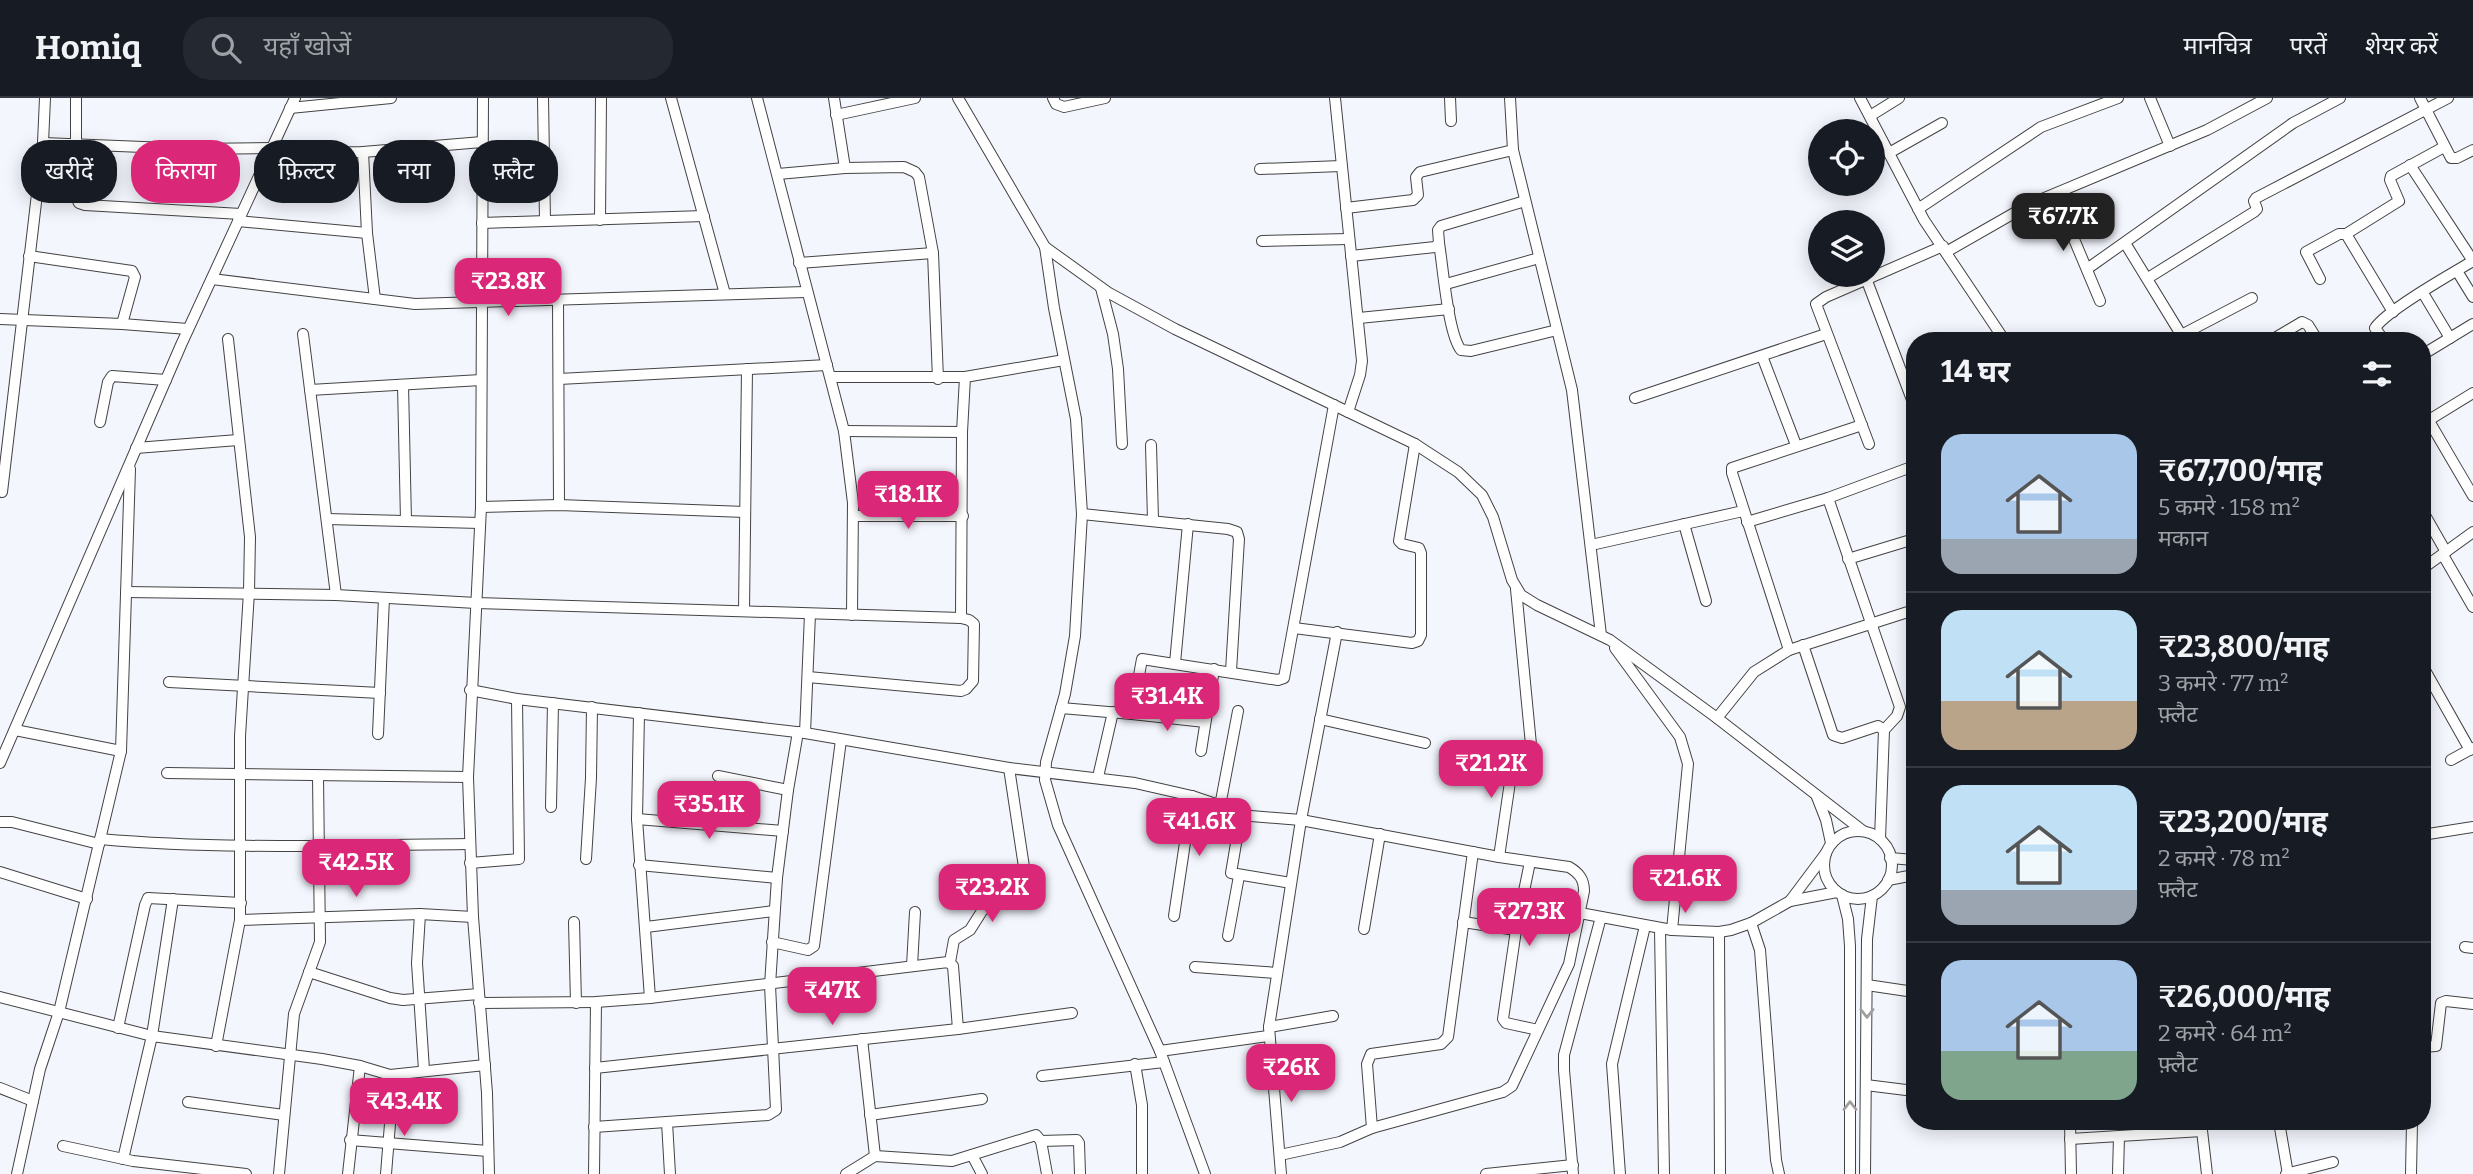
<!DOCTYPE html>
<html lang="hi">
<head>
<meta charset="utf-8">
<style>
	body { margin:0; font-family:Bitter,"Noto Sans Devanagari",serif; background:#242831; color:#f1f3f6; height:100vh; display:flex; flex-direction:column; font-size:26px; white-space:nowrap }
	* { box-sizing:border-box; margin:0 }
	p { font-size:23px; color:#9ea1a6 }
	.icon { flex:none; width:38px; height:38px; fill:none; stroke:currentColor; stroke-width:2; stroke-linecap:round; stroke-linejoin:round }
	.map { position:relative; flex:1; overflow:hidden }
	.details { position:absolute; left:1906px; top:234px; width:525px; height:798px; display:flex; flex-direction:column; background:#171b24; border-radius:28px; box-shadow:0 4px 18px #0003 }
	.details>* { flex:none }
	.hud { position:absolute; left:21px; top:42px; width:665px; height:63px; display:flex; gap:14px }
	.fabs { position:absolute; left:1808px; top:21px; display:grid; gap:14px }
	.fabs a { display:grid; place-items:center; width:77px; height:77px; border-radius:50%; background:#171b24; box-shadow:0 4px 18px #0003; font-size:35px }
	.price { position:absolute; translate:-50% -60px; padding:0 16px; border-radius:14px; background:#db2777; color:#fff; font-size:23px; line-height:46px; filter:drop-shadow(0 2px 4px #0008) }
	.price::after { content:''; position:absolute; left:50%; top:42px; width:21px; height:16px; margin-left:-10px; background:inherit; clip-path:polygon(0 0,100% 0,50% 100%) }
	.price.active { background:#222; color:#fff }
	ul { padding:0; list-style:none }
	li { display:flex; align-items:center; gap:21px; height:175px; padding:0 35px }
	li+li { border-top:2px solid #363941 }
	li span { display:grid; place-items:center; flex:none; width:196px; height:140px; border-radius:21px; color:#555 }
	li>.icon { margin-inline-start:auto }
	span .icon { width:84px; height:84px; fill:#fffc; stroke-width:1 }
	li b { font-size:30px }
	h2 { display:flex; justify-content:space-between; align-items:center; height:84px; padding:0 35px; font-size:30px }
	.tag { padding:0 24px; border-radius:28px; background:#171b24; box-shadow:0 4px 18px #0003; font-size:24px; line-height:63px }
	.tag.active { background:#db2777; color:#fff }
	header { display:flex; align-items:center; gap:42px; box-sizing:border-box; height:98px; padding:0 35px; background:#171b24; border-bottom:2px solid #363941 }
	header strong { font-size:33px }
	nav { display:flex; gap:38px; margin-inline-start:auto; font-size:24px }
	.search { width:490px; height:63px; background:#242831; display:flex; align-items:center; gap:18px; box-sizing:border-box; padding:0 24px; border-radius:28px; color:#9ea1a6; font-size:26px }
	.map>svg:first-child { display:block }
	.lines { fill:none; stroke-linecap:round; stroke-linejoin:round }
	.minor-casing { stroke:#434343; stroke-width:12 }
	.minor { stroke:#fff; stroke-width:10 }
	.oneway { stroke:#9f9f9f }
</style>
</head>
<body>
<header>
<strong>Homiq</strong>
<div class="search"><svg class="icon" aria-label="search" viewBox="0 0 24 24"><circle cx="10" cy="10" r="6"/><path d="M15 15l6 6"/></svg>यहाँ खोजें</div>
<nav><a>मानचित्र</a><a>परतें</a><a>शेयर करें</a></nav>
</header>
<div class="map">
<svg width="2473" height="1076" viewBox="0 0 2473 1076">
	<rect width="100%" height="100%" fill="#f4f6fe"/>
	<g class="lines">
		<defs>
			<g id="minor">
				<polyline points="76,0 76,99 79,105 85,107 241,116"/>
				<polyline points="483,0 481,409 468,679 473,819 487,995 489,1076"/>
				<polyline points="543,0 545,123"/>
				<polyline points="671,0 725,196"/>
				<polyline points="757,0 844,333 853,405 852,517"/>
				<polyline points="834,0 845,70"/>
				<polyline points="958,0 1045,149 1109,195 1175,231 1415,346 1458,374 1482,397 1493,419 1512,482 1521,497 1537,507 1610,542 1717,620 1863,733"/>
				<polyline points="1053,0 1056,6 1064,9 1105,0"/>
				<polyline points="1335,0 1362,263 1360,277 1348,314"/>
				<polyline points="1450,0 1451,23"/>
				<polyline points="1510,0 1513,52 1572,292 1601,537"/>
				<polyline points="1860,0 1924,122 2005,243"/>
				<polyline points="2150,0 2170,48"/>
				<polyline points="2420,0 2451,60 2457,60 2473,52"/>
				<polyline points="290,10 391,0"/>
				<polyline points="836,17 915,0"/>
				<polyline points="1870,18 1899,0"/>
				<polyline points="43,45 193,51 272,50"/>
				<polyline points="363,54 367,135 375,201"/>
				<polyline points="315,55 363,54 482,44"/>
				<polyline points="1889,55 1942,25"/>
				<polyline points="1260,71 1341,68"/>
				<polyline points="778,76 845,70 904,69 915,74 919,79 933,155 938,281"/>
				<polyline points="2055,96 2100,203"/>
				<polyline points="1346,110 1413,102 1418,97 1416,79 1420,74 1513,52"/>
				<polyline points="1918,111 2041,29 2118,0"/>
				<polyline points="600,122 601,0"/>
				<polyline points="238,123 367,135"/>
				<polyline points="482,125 704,118"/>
				<polyline points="2346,136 2399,103 2390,82 2391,78 2444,49"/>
				<polyline points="1262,143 1349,141"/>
				<path d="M1439 145C1443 169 1448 236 1461 252L1471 253 1557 232"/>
				<polyline points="2125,145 2185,243"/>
				<polyline points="1045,149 1054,210 1076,321 1082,416 1075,538 1065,596 1046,664 1045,682 1058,727 1160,953 1205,1076"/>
				<polyline points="1946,154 2030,106 2207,32 2267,0"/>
				<polyline points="29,158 132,173 135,179 122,226"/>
				<polyline points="1351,158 1435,149 1439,145 1438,132 1441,128 1525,103"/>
				<polyline points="799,165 933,155"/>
				<polyline points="2087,171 2293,25 2340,0"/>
				<polyline points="2457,173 2473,199"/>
				<polyline points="2148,180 2254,114 2257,111 2254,103 2256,100 2448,0"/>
				<polyline points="212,181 415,206 806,194"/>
				<polyline points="2320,181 2306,154 2339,136 2346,136 2393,214"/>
				<polyline points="1867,183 1914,307"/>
				<polyline points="1446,186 1539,160"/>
				<polyline points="1101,190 1113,236 1118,271 1122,346"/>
				<polyline points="2423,195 2450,240"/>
				<polyline points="558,202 559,407"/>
				<polyline points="1359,220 1449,211"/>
				<polyline points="0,221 122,226 188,231"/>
				<polyline points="303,236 336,497"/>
				<polyline points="2170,243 2252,200"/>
				<polyline points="2270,243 2302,224 2308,227 2318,243"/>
				<path d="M2379 243 2380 237 2375 230C2387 212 2451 176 2473 163L2410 67"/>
				<polyline points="2422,257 2473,226"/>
				<polyline points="1762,258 1796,347"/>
				<polyline points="831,279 965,279 1064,262"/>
				<polyline points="559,281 827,267"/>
				<polyline points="403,287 406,423"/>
				<polyline points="310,292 481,282"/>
				<polyline points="1635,300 1826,236"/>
				<polyline points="2422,311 2473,398"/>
				<polyline points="2429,322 2473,295"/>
				<polyline points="100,324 108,284 112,278 166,282"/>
				<polyline points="844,333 962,334"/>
				<polyline points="1869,346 1816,206 1826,199 1943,148"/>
				<polyline points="1151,347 1153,422"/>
				<polyline points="136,350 238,342"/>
				<polyline points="2,394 43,45 45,0"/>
				<polyline points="1828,400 1900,609 1897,618 1884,632"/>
				<polyline points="481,409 559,407 745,414"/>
				<polyline points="2422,412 2446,454"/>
				<polyline points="1082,416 1228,431 1237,434 1239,441 1231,573"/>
				<polyline points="853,418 963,418"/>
				<polyline points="327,421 480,425"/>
				<polyline points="1747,424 1828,400 1914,368"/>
				<polyline points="1684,426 1706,503"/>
				<polyline points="1591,447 1743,413"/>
				<polyline points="2443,457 2473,509"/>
				<polyline points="1848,461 1914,441"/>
				<polyline points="2422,471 2473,434"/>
				<polyline points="126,494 336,497 476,505 961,520 969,522 974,526 973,583 966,591 961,593 808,579"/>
				<polyline points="744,512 747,271"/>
				<polyline points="961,520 962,334 965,279"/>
				<polyline points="1294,530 1412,545 1418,543 1421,537 1421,455 1419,450 1402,446 1399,443 1415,346"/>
				<polyline points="1803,547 1833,637 1842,640 1878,628 1884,632 1880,741"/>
				<polyline points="1615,550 1680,639 1688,666 1672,832"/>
				<polyline points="1789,552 1732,375 1732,370 1862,327"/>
				<polyline points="1175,565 1188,426"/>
				<polyline points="2422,567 2470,652"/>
				<polyline points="169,584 380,595"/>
				<path d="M470 592 517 601 805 635 1009 670 1135 685 1192 698 1251 718 1301 722 1499 759 1569 769C1579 775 1584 781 1584 793L1569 866 1512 988 1503 994 1372 1030 1340 1044 1280 1057"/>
				<polyline points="1061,610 1132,616 1142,561 1278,582 1284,580 1334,307"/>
				<polyline points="639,615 637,721 650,900"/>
				<polyline points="1132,616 1205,624"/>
				<polyline points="1717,620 1754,574 1789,552 1914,512"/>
				<polyline points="1320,621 1425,645"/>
				<polyline points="15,632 121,653"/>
				<polyline points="805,635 810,516"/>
				<polyline points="378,636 384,500"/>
				<polyline points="1201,653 1214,571"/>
				<polyline points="2451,662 2473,650"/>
				<polyline points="0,665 181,247 295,0"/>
				<polyline points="167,675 468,679"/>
				<polyline points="718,678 788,692"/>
				<polyline points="1098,679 1113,614"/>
				<polyline points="1817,699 1826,722 1831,745"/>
				<polyline points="1220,708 1238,613"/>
				<polyline points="551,709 553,605"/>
				<polyline points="1241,716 1231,775 1291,785"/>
				<polyline points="637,721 783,733"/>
				<polyline points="0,724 12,724 99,746"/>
				<circle cx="1858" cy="767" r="34"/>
				<polyline points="2422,737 2473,729"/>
				<path d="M100 741C223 752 346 747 469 746"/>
				<polyline points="1499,759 1510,684 1514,680 1528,681 1532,675 1532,657 1516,491"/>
				<polyline points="1890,760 1914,762"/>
				<polyline points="586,761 591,680 592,609"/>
				<polyline points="1530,764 1516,832 1503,921 1506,925 1538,932"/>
				<polyline points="470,765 519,761 517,601"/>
				<polyline points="639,767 777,780"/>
				<polyline points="0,774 87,801"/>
				<polyline points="1888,782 1914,777"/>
				<polyline points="1842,797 1848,821 1850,848 1850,1076"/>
				<polyline points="1790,803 1837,794"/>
				<polyline points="1580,815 1672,832 1719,834 1731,832 1751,825 1790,803 1826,755"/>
				<polyline points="420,816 417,865 424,972"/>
				<polyline points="1174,818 1192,698"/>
				<polyline points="240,822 420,816 473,819"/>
				<polyline points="574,824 576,905"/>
				<polyline points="1463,824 1516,832"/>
				<polyline points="1751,825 1760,852 1776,1062 1779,1076"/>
				<polyline points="646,829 774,813"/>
				<polyline points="1364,831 1380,736"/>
				<polyline points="1660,831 1664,1076"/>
				<polyline points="1719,834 1720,1076"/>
				<polyline points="1228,838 1239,778"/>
				<polyline points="772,844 808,852 814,848 841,642"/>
				<polyline points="2465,849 2473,850"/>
				<polyline points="950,864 954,842 970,832 982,813 1023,775 1024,769 1009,670"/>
				<polyline points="912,868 915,814"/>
				<polyline points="1195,869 1277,875"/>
				<polyline points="309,874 390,900 403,902 479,896"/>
				<polyline points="1867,887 1914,894"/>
				<polyline points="0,899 152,938 322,961 360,968 390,977 485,967"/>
				<polyline points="479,905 596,904 650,900 948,864 953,868 958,931"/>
				<polyline points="1269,929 1333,918"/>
				<polyline points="118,930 145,807 148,800 241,805"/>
				<polyline points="862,941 875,1058"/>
				<polyline points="216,948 240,822 240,638 249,494 250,439 228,241"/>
				<polyline points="2422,949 2436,948 2441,905 2446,903 2473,906"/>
				<polyline points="1160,953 1268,938"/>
				<polyline points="1135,966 1142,1007 1142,1076"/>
				<polyline points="595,970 958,931 1072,915"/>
				<polyline points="1042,978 1164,964"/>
				<polyline points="1866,987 1914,993"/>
				<polyline points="0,990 33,1003"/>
				<polyline points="188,1004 284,1017"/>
				<polyline points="870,1017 982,1001"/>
				<polyline points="667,1024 670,1076"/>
				<polyline points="2070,1024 2071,1076"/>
				<polyline points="2201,1024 2207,1076"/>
				<polyline points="2279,1024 2288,1076"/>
				<polyline points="594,1029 768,1017 776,1012 770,887 777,780 788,692 798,634"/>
				<polyline points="1372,1030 1367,966 1371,956 1441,946 1448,939 1473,754"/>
				<polyline points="2070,1041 2202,1033"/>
				<polyline points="350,1042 488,1053"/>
				<polyline points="1041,1043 1077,1042 1079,1045 1080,1076"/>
				<polyline points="63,1048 133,1063 246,1076"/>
				<polyline points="972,1057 982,1076"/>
				<polyline points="123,1061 152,938 173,801"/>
				<polyline points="17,1076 40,971 59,914 121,653 130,371"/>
				<polyline points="279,1076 294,916 320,844 318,678"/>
				<polyline points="348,1076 360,968"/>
				<polyline points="386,1076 392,1001"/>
				<polyline points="594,1076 596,904"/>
				<polyline points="846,1076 875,1058 952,1063 1036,1037 1041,1043 1047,1076"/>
				<polyline points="1281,1076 1269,929 1301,722 1337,534"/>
				<polyline points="1486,1076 1573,1067"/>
				<polyline points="1573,1076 1564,972 1564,957 1601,819"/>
				<polyline points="1620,1076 1612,966 1645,828"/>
				<polyline points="1865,1076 1867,841 1872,798"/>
				<polyline points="2118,1076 2119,1038"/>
				<polyline points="2286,1076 2333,1064"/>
				<polyline points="2411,1076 2412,1024"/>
			</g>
		</defs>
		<use href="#minor" class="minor-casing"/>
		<use href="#minor" class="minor"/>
	</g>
	<defs><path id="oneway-chevron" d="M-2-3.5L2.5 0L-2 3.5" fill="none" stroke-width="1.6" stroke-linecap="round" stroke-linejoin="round" transform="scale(1.75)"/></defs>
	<g class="oneway">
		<use href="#oneway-chevron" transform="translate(1867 915) rotate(90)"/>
		<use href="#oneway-chevron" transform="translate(1850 1008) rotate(-90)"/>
	</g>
</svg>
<div class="fabs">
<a><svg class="icon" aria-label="locate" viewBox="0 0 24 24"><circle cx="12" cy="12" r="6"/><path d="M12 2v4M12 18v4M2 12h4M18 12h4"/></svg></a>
<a><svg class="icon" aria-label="layers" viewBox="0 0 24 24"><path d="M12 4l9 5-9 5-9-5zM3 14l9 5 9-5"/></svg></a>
</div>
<b class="price active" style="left:2063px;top:155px">₹67.7K</b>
<b class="price" style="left:508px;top:220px">₹23.8K</b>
<b class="price" style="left:908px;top:433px">₹18.1K</b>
<b class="price" style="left:1167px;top:635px">₹31.4K</b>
<b class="price" style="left:1491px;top:702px">₹21.2K</b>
<b class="price" style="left:709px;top:743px">₹35.1K</b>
<b class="price" style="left:1199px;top:760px">₹41.6K</b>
<b class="price" style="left:356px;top:801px">₹42.5K</b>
<b class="price" style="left:1685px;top:817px">₹21.6K</b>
<b class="price" style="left:992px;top:826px">₹23.2K</b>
<b class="price" style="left:1529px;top:850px">₹27.3K</b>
<b class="price" style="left:832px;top:929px">₹47K</b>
<b class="price" style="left:1291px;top:1006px">₹26K</b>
<b class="price" style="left:404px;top:1040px">₹43.4K</b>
<div class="hud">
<a class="tag">खरीदें</a>
<a class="tag active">किराया</a>
<a class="tag">फ़िल्टर</a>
<a class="tag">नया</a>
<a class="tag">फ़्लैट</a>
</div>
<section class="details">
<h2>14 घर<svg class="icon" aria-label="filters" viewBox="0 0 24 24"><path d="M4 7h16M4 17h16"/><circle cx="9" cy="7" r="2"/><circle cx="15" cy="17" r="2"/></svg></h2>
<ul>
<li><span style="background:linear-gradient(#a9c7e8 75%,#9aa5b1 0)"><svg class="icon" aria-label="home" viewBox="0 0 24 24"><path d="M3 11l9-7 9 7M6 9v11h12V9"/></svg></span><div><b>₹67,700/माह</b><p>5 कमरे · 158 m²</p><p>मकान</p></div></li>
<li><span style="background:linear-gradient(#bfe0f5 65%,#b9a48a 0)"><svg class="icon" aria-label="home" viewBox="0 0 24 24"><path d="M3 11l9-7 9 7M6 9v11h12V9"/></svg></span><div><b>₹23,800/माह</b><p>3 कमरे · 77 m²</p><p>फ़्लैट</p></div></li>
<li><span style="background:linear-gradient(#bfe0f5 75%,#9aa5b1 0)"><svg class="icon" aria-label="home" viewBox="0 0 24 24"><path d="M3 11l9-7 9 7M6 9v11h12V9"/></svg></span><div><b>₹23,200/माह</b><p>2 कमरे · 78 m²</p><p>फ़्लैट</p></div></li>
<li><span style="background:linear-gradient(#a9c7e8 65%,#7fa58c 0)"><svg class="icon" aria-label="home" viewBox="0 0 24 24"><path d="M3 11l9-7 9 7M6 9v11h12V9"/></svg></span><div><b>₹26,000/माह</b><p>2 कमरे · 64 m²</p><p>फ़्लैट</p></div></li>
</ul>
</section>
</div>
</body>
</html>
